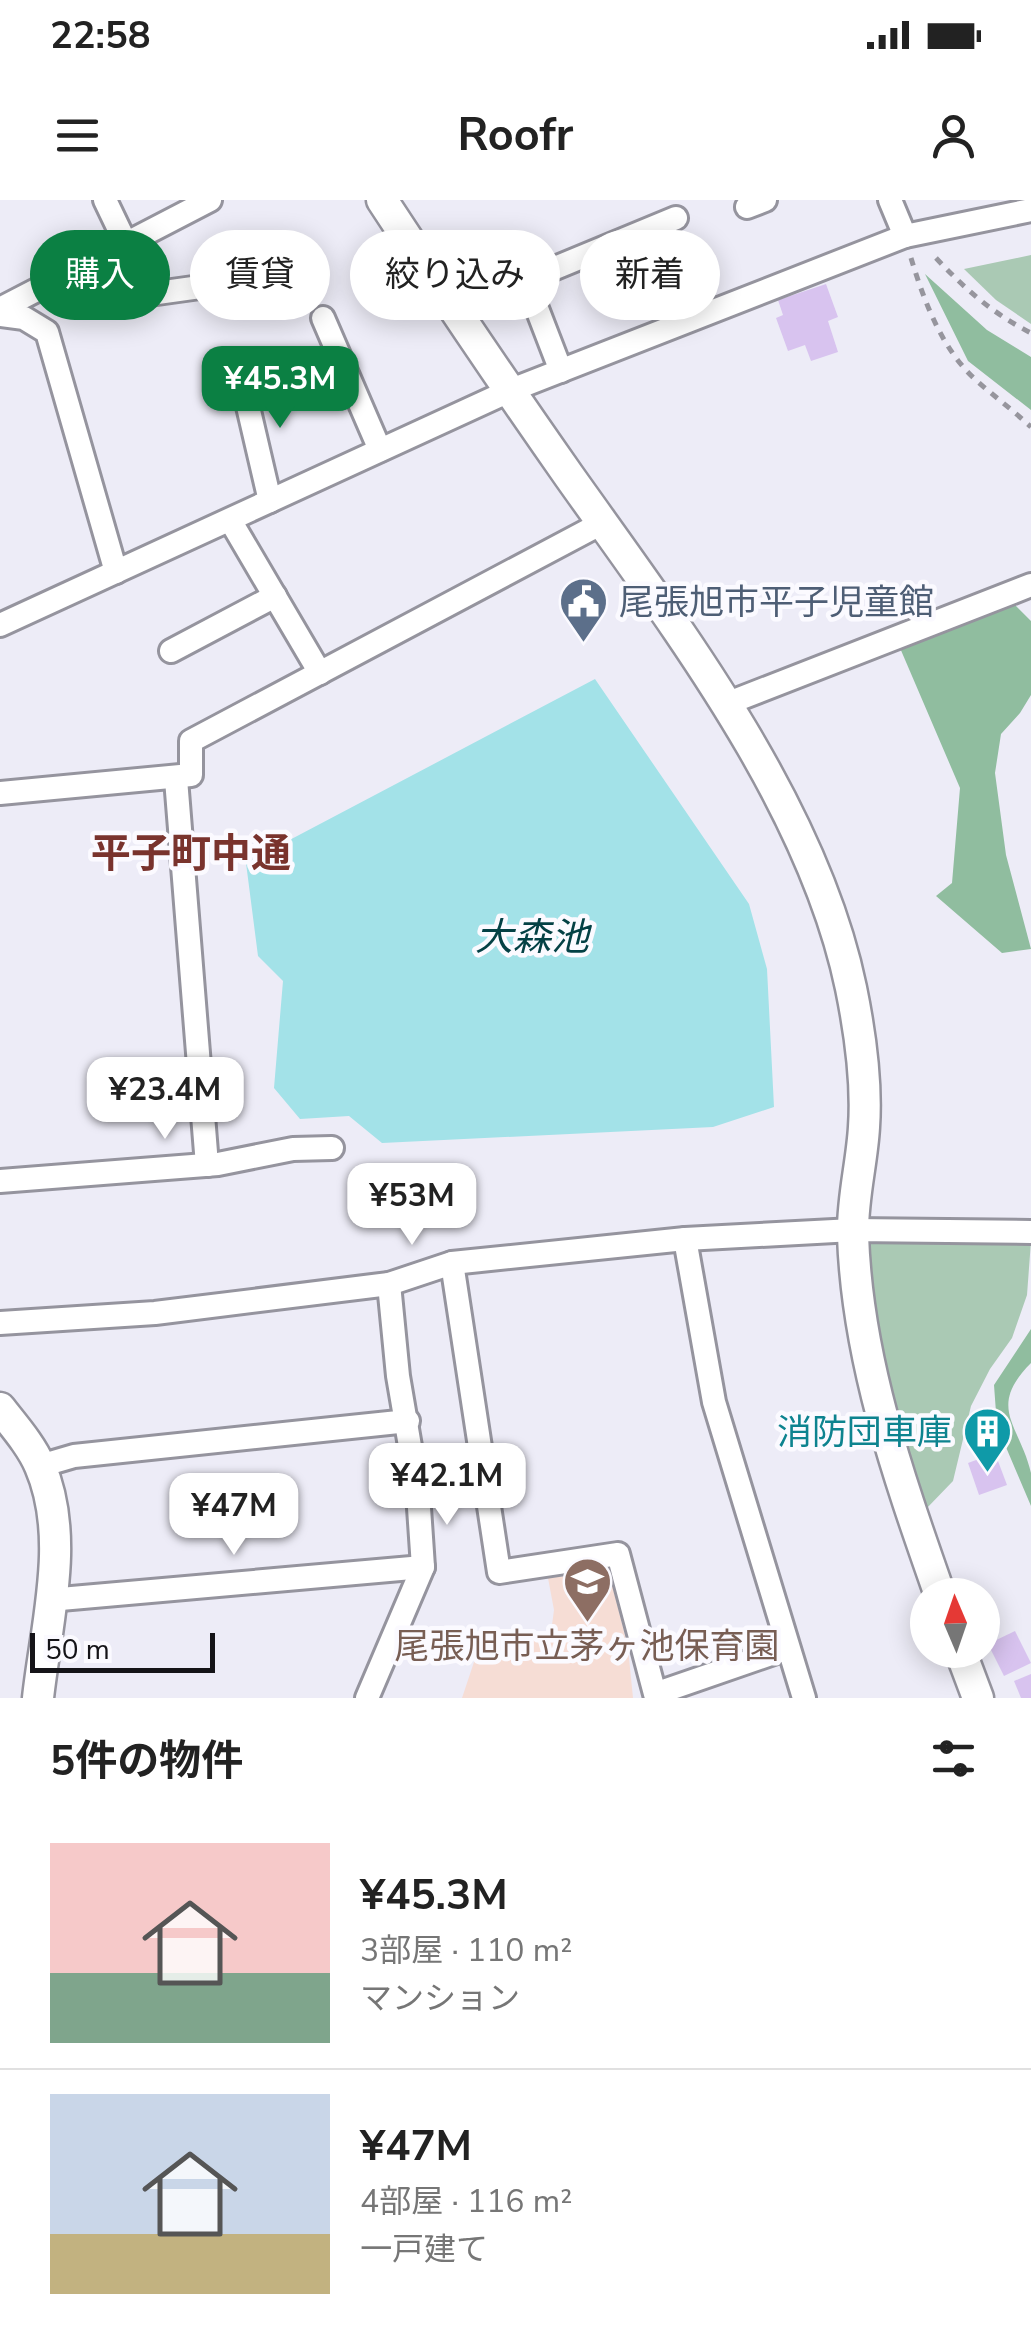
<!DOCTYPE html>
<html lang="ja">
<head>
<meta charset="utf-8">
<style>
	body { margin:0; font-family:"Nunito Sans","Noto Sans JP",sans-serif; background:#f6f6f6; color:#222; height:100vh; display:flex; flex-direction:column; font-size:38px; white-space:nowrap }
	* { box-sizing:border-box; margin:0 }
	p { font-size:32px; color:#767676 }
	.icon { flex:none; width:55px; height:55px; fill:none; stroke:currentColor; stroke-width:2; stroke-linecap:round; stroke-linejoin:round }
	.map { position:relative; height:1498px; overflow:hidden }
	.details { display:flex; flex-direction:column; background:#fff; flex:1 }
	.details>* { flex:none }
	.banner { position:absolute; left:30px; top:30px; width:972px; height:90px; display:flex; gap:20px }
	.needle { width:65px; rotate:358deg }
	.controls { position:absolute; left:910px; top:1378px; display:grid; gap:20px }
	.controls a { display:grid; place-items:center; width:90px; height:90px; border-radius:50%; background:#fff; box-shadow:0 5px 25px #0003; font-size:50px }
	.scale { position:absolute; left:30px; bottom:25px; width:185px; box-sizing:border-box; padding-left:10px; border:5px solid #151418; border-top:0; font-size:28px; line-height:35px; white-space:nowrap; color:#151418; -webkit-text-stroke:8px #fbfaff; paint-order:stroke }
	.price { position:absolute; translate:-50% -85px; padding:0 22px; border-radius:20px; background:#fff; color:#222; font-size:32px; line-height:65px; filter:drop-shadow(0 2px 5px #0008) }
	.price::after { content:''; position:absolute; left:50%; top:60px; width:30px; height:22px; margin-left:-15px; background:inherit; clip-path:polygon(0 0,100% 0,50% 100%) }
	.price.selected { background:#0b8043; color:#fff }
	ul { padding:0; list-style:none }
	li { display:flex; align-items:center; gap:30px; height:250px; padding:0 50px }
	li+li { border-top:2px solid #e0e0e0 }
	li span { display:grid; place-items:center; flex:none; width:280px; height:200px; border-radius:0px; color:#555 }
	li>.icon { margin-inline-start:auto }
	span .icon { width:120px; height:120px; fill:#fffc; stroke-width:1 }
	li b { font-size:42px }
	h2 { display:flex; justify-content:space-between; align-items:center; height:120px; padding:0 50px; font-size:42px }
	.pill { padding:0 35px; border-radius:45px; background:#fff; box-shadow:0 5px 25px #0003; font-size:35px; line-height:90px }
	.pill.selected { background:#0b8043; color:#fff }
	.status { display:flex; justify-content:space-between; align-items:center; height:70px; padding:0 50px; background:#fff; direction:ltr }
	.status svg { height:28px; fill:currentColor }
	header { display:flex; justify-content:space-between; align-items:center; height:130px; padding:0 50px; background:#fff; font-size:45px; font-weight:700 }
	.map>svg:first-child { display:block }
	.education { fill:#f6ddd5 }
	.green { fill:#aac9b4 }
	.forest { fill:#90bd9f }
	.water { fill:#a3e2e8 }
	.building { fill:#d8c3ef }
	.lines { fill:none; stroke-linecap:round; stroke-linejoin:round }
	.minor-casing { stroke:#95949e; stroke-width:28 }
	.tertiary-casing { stroke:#95949e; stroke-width:35 }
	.path { stroke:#96959d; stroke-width:5; stroke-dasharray:8 8; stroke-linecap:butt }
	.minor { stroke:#fff; stroke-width:22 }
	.tertiary { stroke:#fff; stroke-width:30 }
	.labels { text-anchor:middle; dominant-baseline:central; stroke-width:9; stroke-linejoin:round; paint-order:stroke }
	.service-label { font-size:35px; fill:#4e5e75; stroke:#fbfaff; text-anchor:start }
	.culture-label { font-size:35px; fill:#0d838f; stroke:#fbfaff; text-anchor:end }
	.education-label { font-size:35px; fill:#785e54; stroke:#fbfaff }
	.water-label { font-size:38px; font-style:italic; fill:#044145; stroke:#fbfaff }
	.quarter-label { font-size:40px; font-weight:bold; fill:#79332d; stroke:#fbfaff }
</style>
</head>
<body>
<div class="status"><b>22:58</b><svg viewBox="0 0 49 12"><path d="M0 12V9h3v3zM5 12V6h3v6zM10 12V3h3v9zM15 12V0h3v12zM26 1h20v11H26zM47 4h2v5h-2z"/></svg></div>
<header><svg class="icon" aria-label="menu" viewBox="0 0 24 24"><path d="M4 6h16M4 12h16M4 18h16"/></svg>Roofr<svg class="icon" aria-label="person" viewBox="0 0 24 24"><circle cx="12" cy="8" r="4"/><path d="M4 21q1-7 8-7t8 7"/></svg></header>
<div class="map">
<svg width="1031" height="1498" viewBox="0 0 1031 1498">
	<rect width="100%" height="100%" fill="#edecf7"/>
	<polygon class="education" points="601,1372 611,1380 628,1448 633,1498 462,1498 477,1453 492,1442 510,1438 550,1440 554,1410 548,1378"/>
	<g class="green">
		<polygon points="1031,55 1031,124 996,100 964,69"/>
		<path d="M1031 1041 1027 1095 1012 1138 990 1169 971 1206 953 1281 926 1309C890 1225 874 1134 867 1044Z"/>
	</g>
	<g class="forest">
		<polygon points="925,74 987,130 1031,157 1031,210 968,161"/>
		<polygon points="1014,404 1031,421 1031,495 1020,513 1001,534 995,573 1006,655 1031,749 1002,753 936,696 952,683 960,588 900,448"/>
		<path d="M1031 1129V1163C986 1208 1020 1225 1031 1273 1031 1284 1031 1296 1031 1306L997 1226 994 1185Z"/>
	</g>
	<polygon class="water" points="595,479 749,704 767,769 774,907 713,927 382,943 349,916 300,919 274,888 283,781 258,756 246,663"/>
	<g class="building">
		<polygon points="826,84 838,117 828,121 838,152 811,161 805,145 788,151 776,118 783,115 778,100"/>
		<polygon points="995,1253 1007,1285 979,1295 968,1263"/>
		<polygon points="1015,1431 1031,1463 1004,1476 988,1444"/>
		<polygon points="1031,1474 1031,1498 1021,1498 1014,1481"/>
	</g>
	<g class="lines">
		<defs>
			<g id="minor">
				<polyline points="105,0 150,94 236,82"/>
				<polyline points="890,0 905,36"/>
				<polyline points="747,7 765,0"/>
				<polyline points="0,109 210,0"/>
				<polyline points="0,115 24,118 47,132 116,372"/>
				<polyline points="323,118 380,250"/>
				<polyline points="561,171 526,80 676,18"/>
				<polyline points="240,172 270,301"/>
				<polyline points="230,320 320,473"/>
				<polyline points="0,425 509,191 905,36 1031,10"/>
				<polyline points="171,451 275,396"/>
				<polyline points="726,504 1031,385"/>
				<polyline points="176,579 207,965"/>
				<polyline points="0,593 191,575 191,541 602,323"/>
				<polyline points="0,981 218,964 293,949 332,948"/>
				<polyline points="685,1039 714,1202 804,1498"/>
				<polyline points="452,1063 499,1372 618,1354 655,1494 788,1448"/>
				<polyline points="0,1123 155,1113 389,1084 452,1063 685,1039 853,1030 1031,1032"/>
				<polyline points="40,1266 74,1256 408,1221"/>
				<polyline points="49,1400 423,1367"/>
				<polyline points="367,1498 423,1367 418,1293 398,1176 389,1084"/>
			</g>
			<g id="tertiary">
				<path d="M382 0C443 93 505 185 569 276 676 427 813 604 851 788 860 832 867 883 864 927 862 963 852 999 853 1035 857 1160 899 1278 940 1395"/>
				<path d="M0 1208C14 1226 31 1245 40 1266 71 1337 46 1424 38 1498"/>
				<polyline points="960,1450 978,1498"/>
			</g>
		</defs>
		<use href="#minor" class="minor-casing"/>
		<use href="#tertiary" class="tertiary-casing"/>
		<g class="path">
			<path d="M911 58C924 101 942 150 977 181 995 197 1014 211 1031 227"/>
			<path d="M936 58C965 89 992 113 1031 133"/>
		</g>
		<use href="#minor" class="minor"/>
		<use href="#tertiary" class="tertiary"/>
	</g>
	<defs>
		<symbol id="civic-pin" viewBox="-11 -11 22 30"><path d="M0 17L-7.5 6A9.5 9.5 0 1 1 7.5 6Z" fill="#5c6f8a" stroke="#fbfaff"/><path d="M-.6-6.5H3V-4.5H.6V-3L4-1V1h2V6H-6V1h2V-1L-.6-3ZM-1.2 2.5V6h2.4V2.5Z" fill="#fff"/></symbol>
		<symbol id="building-pin" viewBox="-11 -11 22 30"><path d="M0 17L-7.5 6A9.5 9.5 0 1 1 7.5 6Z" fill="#0f9aa8" stroke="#fbfaff"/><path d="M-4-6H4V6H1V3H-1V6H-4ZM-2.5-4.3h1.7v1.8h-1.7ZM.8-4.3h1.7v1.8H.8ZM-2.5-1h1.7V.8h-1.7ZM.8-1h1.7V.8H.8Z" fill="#fff"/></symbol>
		<symbol id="school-pin" viewBox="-11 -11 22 30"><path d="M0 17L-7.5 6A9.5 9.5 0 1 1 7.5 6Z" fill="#8d6e63" stroke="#fbfaff"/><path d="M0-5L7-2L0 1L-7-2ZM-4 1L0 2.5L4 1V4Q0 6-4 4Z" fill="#fff"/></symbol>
	</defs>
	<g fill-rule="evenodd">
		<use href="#civic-pin" x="556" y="374" width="55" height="75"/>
		<use href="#building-pin" x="960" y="1204" width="55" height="75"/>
		<use href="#school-pin" x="560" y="1354" width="55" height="75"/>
	</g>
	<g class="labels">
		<g class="service-label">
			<text x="619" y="402">尾張旭市平子児童館</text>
		</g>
		<g class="culture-label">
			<text x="952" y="1232">消防団車庫</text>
		</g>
		<g class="education-label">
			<text x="587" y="1446">尾張旭市立茅ヶ池保育園</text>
		</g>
		<g class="water-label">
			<text x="532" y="737">大森池</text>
		</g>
		<g class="quarter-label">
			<text x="191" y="654">平子町中通</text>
		</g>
	</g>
</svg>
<div class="controls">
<a><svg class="needle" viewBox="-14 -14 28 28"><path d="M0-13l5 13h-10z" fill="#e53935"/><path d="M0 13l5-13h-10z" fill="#767676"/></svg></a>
</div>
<div class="scale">50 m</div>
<b class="price selected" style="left:280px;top:231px">¥45.3M</b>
<b class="price" style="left:165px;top:942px">¥23.4M</b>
<b class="price" style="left:412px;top:1048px">¥53M</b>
<b class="price" style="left:447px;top:1328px">¥42.1M</b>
<b class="price" style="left:234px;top:1358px">¥47M</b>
<div class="banner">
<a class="pill selected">購入</a>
<a class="pill">賃貸</a>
<a class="pill">絞り込み</a>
<a class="pill">新着</a>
</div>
</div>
<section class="details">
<h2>5件の物件<svg class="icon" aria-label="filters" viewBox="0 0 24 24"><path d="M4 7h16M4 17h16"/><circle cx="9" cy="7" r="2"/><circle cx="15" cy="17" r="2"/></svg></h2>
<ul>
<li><span style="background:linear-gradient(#f6c9c9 65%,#7fa58c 0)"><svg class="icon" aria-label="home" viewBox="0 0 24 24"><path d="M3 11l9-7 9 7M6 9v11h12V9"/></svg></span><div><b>¥45.3M</b><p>3部屋 · 110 m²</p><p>マンション</p></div></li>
<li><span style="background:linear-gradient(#c9d6e8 70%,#c2b280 0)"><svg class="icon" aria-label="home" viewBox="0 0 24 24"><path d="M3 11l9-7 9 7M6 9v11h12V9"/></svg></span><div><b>¥47M</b><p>4部屋 · 116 m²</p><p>一戸建て</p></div></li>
</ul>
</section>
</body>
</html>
